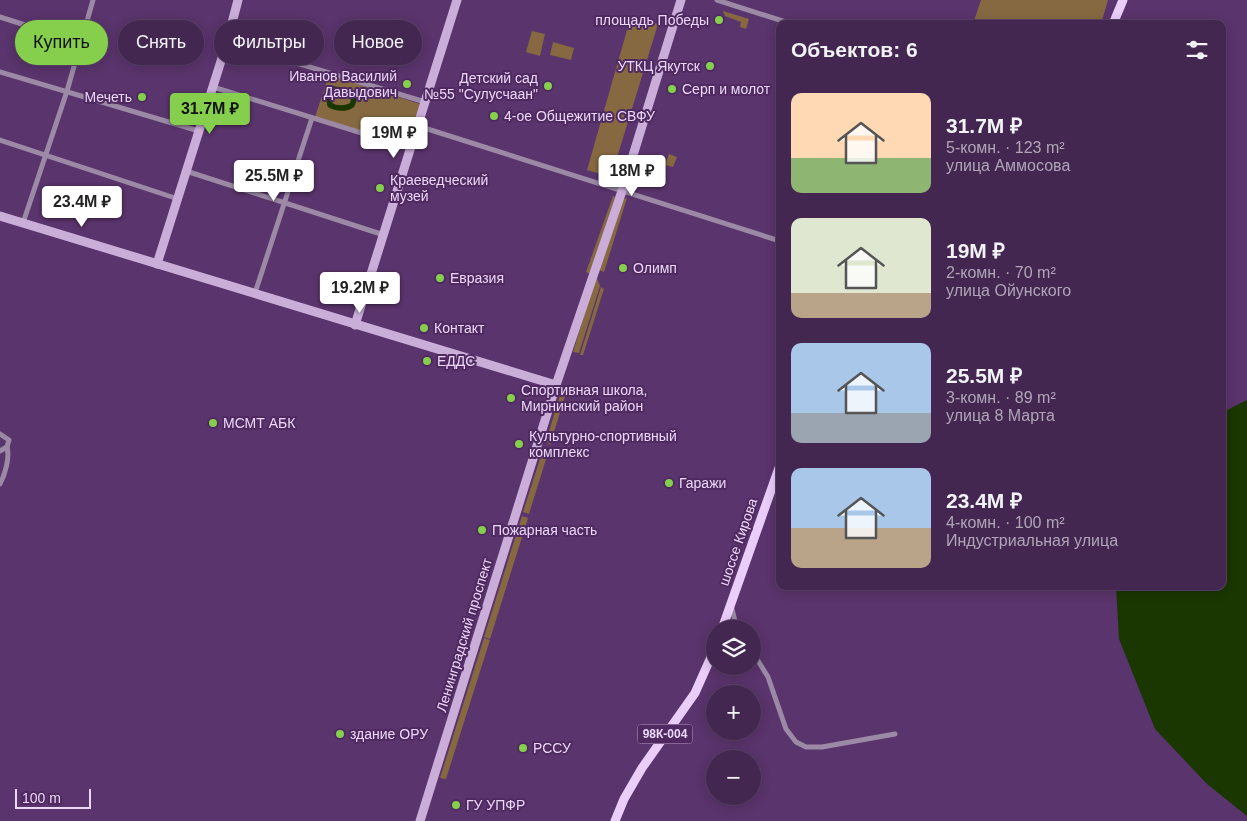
<!DOCTYPE html>
<html lang="ru">
<head>
<meta charset="utf-8">
<style>
	body { margin:0; font-family:Helvetica,sans-serif; background:#4e335b; color:#f1f3f6; height:100vh; display:flex; flex-direction:column; font-size:19px; white-space:nowrap }
	* { box-sizing:border-box; margin:0 }
	p { font-size:16px; color:#afa5b7 }
	.icon { flex:none; width:28px; height:28px; fill:none; stroke:currentColor; stroke-width:2; stroke-linecap:round; stroke-linejoin:round }
	.map { position:relative; flex:1; overflow:hidden }
	.drawer { position:absolute; left:776px; top:20px; width:450px; height:570px; display:flex; flex-direction:column; background:#442751; border-radius:10px; box-shadow:0 2px 12px #0003,0 0 0 1px #5c4468 }
	.drawer>* { flex:none }
	.guide { position:absolute; left:15px; top:20px; width:475px; height:45px; display:flex; gap:10px }
	.fabs { position:absolute; left:706px; top:620px; display:grid; gap:10px }
	.fabs a { display:grid; place-items:center; width:55px; height:55px; border-radius:50%; background:#442751; box-shadow:0 2px 12px #0003,0 0 0 1px #5c4468; font-size:25px }
	.scale { position:absolute; left:15px; bottom:12px; width:76px; box-sizing:border-box; padding-left:5px; border:2px solid #ecd7f8; border-top:0; font-size:14px; line-height:18px; white-space:nowrap; color:#ecd7f8; -webkit-text-stroke:4px #4f2a60; paint-order:stroke }
	.price { position:absolute; translate:-50% -42px; padding:0 11px; border-radius:5px; background:#fff; color:#222; font-size:16px; line-height:32px; filter:drop-shadow(0 1px 2px #0008) }
	.price::after { content:''; position:absolute; left:50%; top:30px; width:15px; height:11px; margin-left:-8px; background:inherit; clip-path:polygon(0 0,100% 0,50% 100%) }
	.price.selected { background:#85cf4d; color:#111 }
	ul { padding:0; list-style:none }
	li { display:flex; align-items:center; gap:15px; height:125px; padding:0 15px }
	li span { display:grid; place-items:center; flex:none; width:140px; height:100px; border-radius:10px; color:#555 }
	li>.icon { margin-inline-start:auto }
	span .icon { width:60px; height:60px; fill:#fffc; stroke-width:1 }
	li b { font-size:21px }
	h2 { display:flex; justify-content:space-between; align-items:center; height:60px; padding:0 15px; font-size:21px }
	.tag { padding:0 18px; border-radius:22px; background:#442751; box-shadow:0 2px 12px #0003,0 0 0 1px #5c4468; font-size:18px; line-height:45px }
	.tag.selected { background:#85cf4d; color:#111 }
	.map>svg:first-child { display:block }
	.green { fill:#866941 }
	.water { fill:#1a3601 }
	.lines { fill:none; stroke-linecap:round; stroke-linejoin:round }
	.canal { stroke:#1a3601; stroke-width:5.5 }
	.street { stroke:#9b89a5; stroke-width:5 }
	.secondary { stroke:#caaed9; stroke-width:9 }
	.primary { stroke:#eacdf9; stroke-width:9 }
	.poi-dot { fill:#85cf4d; stroke:#4f2a60; stroke-width:2 }
	.labels { text-anchor:middle; dominant-baseline:central; stroke-width:4; stroke-linejoin:round; paint-order:stroke }
	.shield { fill:#4f2a60; stroke:#bda3ca; stroke-width:1 }
	.shield-label { font-size:12px; font-weight:bold; fill:#ecd7f8 }
	.poi-label { font-size:14px; fill:#ecd7f8; stroke:#4f2a60; text-anchor:start }
	.street-label { font-size:14px; fill:#ecd7f8; stroke:#4f2a60 }
</style>
</head>
<body>
<div class="map">
<svg width="1247" height="821" viewBox="0 0 1247 821">
	<rect width="100%" height="100%" fill="#5a346c"/>
	<g class="green">
		<polygon points="981,0 1108,0 1101,24 973,24"/>
		<polygon points="723,11 749,19 746,29 740,27 741,22 725,16"/>
		<polygon points="631,16 658,24 611,177 587,170"/>
		<polygon points="532,31 545,34 540,56 526,52"/>
		<polygon points="553,42 574,48 571,60 550,55"/>
		<polygon points="329,75 420,104 406,145 315,117"/>
		<polygon points="669,154 677,157 673,167 665,165"/>
		<polygon points="613,196 615,197 590,274 586,272"/>
		<polygon points="627,198 604,272 599,270 621,200"/>
		<polygon points="596,276 600,286 579,353 573,352"/>
		<polygon points="601,287 604,289 583,355 580,355"/>
		<polygon points="561,392 566,393 550,445 546,441"/>
		<polygon points="543,456 547,456 529,514 523,512 540,459"/>
		<polygon points="522,516 528,518 490,639 484,637"/>
		<polygon points="484,638 490,640 446,779 440,778"/>
	</g>
	<polygon class="water" points="1247,400 1247,816 1207,784 1155,729 1119,639 1116,586 1222,586 1223,412"/>
	<g class="lines">
		<path class="canal" d="M333 89 348 91 354 100 352 105C347 109 336 109 330 105L329 98Z"/>
		<g class="street">
			<polyline points="717,0 792,24"/>
			<polyline points="0,17 53,34 80,41"/>
			<polyline points="227,42 425,102"/>
			<polyline points="0,72 199,131"/>
			<polyline points="213,87 410,148"/>
			<polyline points="418,126 780,241"/>
			<polyline points="0,140 178,199"/>
			<polyline points="186,171 384,235"/>
			<polyline points="23,223 67,91 93,0"/>
			<polyline points="255,293 312,118"/>
			<polyline points="0,434 9,440 7,447"/>
			<path d="M0 451 7 447C10 458 5 474 0 484"/>
			<polyline points="731,605 737,629"/>
			<polyline points="752,651 768,677 786,729 796,742 806,747 822,747 895,734"/>
		</g>
		<g class="secondary">
			<polyline points="0,216 556,385"/>
			<polyline points="157,264 227,42 238,0"/>
			<polyline points="355,325 457,0"/>
			<polyline points="420,821 556,385 622,191 681,0"/>
		</g>
		<g class="primary">
			<polyline points="1113,24 1123,0"/>
			<polyline points="722,629 780,465"/>
			<polyline points="615,821 624,799 642,768 695,693 715,648"/>
		</g>
	</g>
	<g class="poi-dot">
		<circle cx="719" cy="20" r="5"/>
		<circle cx="710" cy="66" r="5"/>
		<circle cx="407" cy="84" r="5"/>
		<circle cx="548" cy="86" r="5"/>
		<circle cx="672" cy="89" r="5"/>
		<circle cx="142" cy="97" r="5"/>
		<circle cx="494" cy="116" r="5"/>
		<circle cx="380" cy="188" r="5"/>
		<circle cx="623" cy="268" r="5"/>
		<circle cx="440" cy="278" r="5"/>
		<circle cx="424" cy="328" r="5"/>
		<circle cx="427" cy="361" r="5"/>
		<circle cx="511" cy="398" r="5"/>
		<circle cx="213" cy="423" r="5"/>
		<circle cx="519" cy="444" r="5"/>
		<circle cx="669" cy="483" r="5"/>
		<circle cx="482" cy="530" r="5"/>
		<circle cx="340" cy="734" r="5"/>
		<circle cx="523" cy="748" r="5"/>
		<circle cx="456" cy="805" r="5"/>
	</g>
	<g class="labels">
		<rect class="shield" x="637.5" y="724.5" width="55" height="19" rx="4"/>
		<g class="shield-label">
			<text x="665" y="734">98К-004</text>
		</g>
		<g class="poi-label">
			<text x="709" y="20" text-anchor="end">площадь Победы</text>
			<text x="700" y="66" text-anchor="end">УТКЦ Якутск</text>
			<text x="397" y="76" text-anchor="end">Иванов Василий<tspan x="397" dy="16">Давыдович</tspan></text>
			<text x="538" y="78" text-anchor="end">Детский сад<tspan x="538" dy="16">№55 "Сулусчаан"</tspan></text>
			<text x="682" y="89">Серп и молот</text>
			<text x="132" y="97" text-anchor="end">Мечеть</text>
			<text x="504" y="116">4-ое Общежитие СВФУ</text>
			<text x="390" y="180">Краеведческий<tspan x="390" dy="16">музей</tspan></text>
			<text x="633" y="268">Олимп</text>
			<text x="450" y="278">Евразия</text>
			<text x="434" y="328">Контакт</text>
			<text x="437" y="361">ЕДДС</text>
			<text x="521" y="390">Спортивная школа,<tspan x="521" dy="16">Мирнинский район</tspan></text>
			<text x="223" y="423">МСМТ АБК</text>
			<text x="529" y="436">Культурно-спортивный<tspan x="529" dy="16">комплекс</tspan></text>
			<text x="679" y="483">Гаражи</text>
			<text x="492" y="530">Пожарная часть</text>
			<text x="350" y="734">здание ОРУ</text>
			<text x="533" y="748">РССУ</text>
			<text x="466" y="805">ГУ УПФР</text>
		</g>
		<g class="street-label">
			<text transform="translate(738 542) rotate(-71)">шоссе Кирова</text>
			<text transform="translate(464 635) rotate(-73)">Ленинградский проспект</text>
		</g>
	</g>
</svg>
<div class="fabs">
<a><svg class="icon" aria-label="layers" viewBox="0 0 24 24"><path d="M12 4l9 5-9 5-9-5zM3 14l9 5 9-5"/></svg></a>
<a>+</a>
<a>−</a>
</div>
<div class="scale">100 m</div>
<b class="price selected" style="left:210px;top:135px">31.7M ₽</b>
<b class="price" style="left:394px;top:159px">19M ₽</b>
<b class="price" style="left:632px;top:197px">18M ₽</b>
<b class="price" style="left:274px;top:202px">25.5M ₽</b>
<b class="price" style="left:82px;top:228px">23.4M ₽</b>
<b class="price" style="left:360px;top:314px">19.2M ₽</b>
<div class="guide">
<a class="tag selected">Купить</a>
<a class="tag">Снять</a>
<a class="tag">Фильтры</a>
<a class="tag">Новое</a>
</div>
<section class="drawer">
<h2>Объектов: 6<svg class="icon" aria-label="filters" viewBox="0 0 24 24"><path d="M4 7h16M4 17h16"/><circle cx="9" cy="7" r="2"/><circle cx="15" cy="17" r="2"/></svg></h2>
<ul>
<li><span style="background:linear-gradient(#ffd9b3 65%,#8fb573 0)"><svg class="icon" aria-label="home" viewBox="0 0 24 24"><path d="M3 11l9-7 9 7M6 9v11h12V9"/></svg></span><div><b>31.7M ₽</b><p>5-комн. · 123 m²</p><p>улица Аммосова</p></div></li>
<li><span style="background:linear-gradient(#dfe7d0 75%,#b9a48a 0)"><svg class="icon" aria-label="home" viewBox="0 0 24 24"><path d="M3 11l9-7 9 7M6 9v11h12V9"/></svg></span><div><b>19M ₽</b><p>2-комн. · 70 m²</p><p>улица Ойунского</p></div></li>
<li><span style="background:linear-gradient(#a9c7e8 70%,#9aa5b1 0)"><svg class="icon" aria-label="home" viewBox="0 0 24 24"><path d="M3 11l9-7 9 7M6 9v11h12V9"/></svg></span><div><b>25.5M ₽</b><p>3-комн. · 89 m²</p><p>улица 8 Марта</p></div></li>
<li><span style="background:linear-gradient(#a9c7e8 60%,#b9a48a 0)"><svg class="icon" aria-label="home" viewBox="0 0 24 24"><path d="M3 11l9-7 9 7M6 9v11h12V9"/></svg></span><div><b>23.4M ₽</b><p>4-комн. · 100 m²</p><p>Индустриальная улица</p></div></li>
</ul>
</section>
</div>
</body>
</html>
